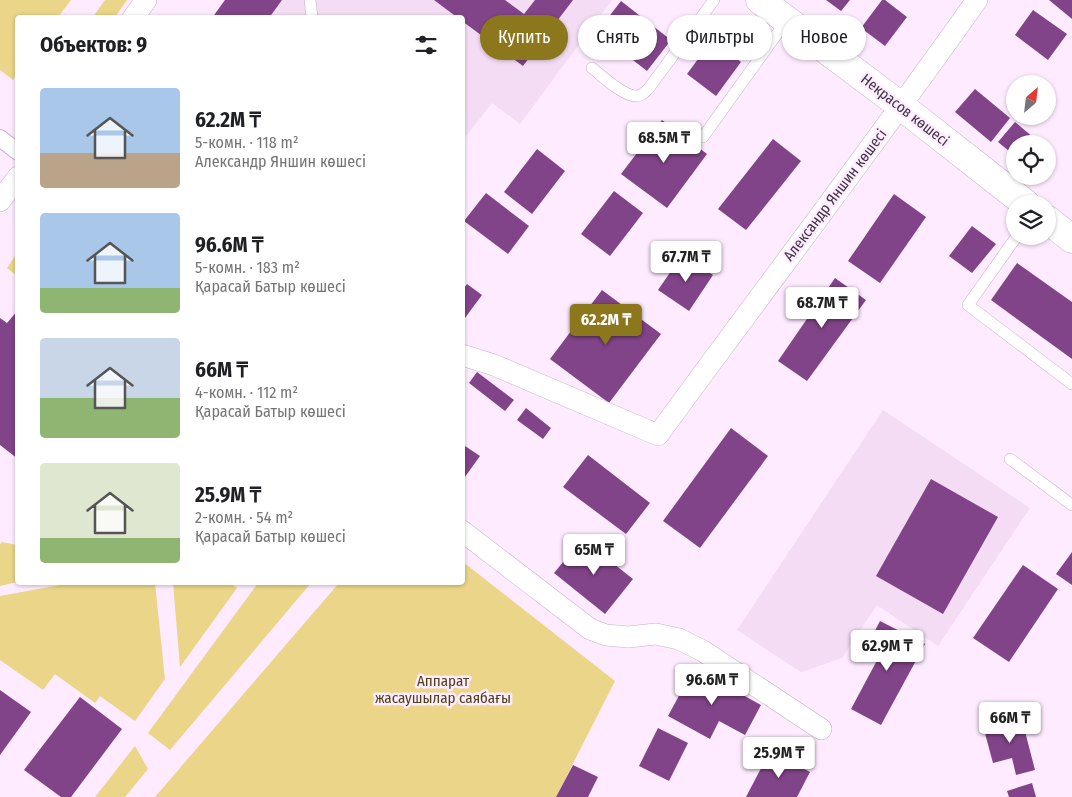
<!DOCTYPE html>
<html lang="ru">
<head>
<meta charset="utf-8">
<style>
	body { margin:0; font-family:"Fira Sans Condensed",sans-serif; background:#f2f2f2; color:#202124; height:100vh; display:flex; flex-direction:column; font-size:19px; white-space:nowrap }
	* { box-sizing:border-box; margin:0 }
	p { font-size:16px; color:#757577 }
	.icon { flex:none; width:28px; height:28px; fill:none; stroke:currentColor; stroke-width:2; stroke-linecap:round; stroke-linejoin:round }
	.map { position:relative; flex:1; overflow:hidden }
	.details { position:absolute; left:15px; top:15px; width:450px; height:570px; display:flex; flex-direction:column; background:#fff; border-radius:5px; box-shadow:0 1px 4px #0004 }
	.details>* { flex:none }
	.top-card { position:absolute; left:480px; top:15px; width:475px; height:45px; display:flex; gap:10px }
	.needle { width:32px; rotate:28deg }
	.controls { position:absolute; left:1006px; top:75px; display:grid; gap:10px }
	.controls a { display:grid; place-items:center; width:50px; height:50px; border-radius:50%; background:#fff; box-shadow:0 1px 4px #0004; font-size:25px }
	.price { position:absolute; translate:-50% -42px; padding:0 11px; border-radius:5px; background:#fff; color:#222; font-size:16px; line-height:32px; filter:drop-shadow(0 1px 2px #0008) }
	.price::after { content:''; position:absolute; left:50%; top:30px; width:15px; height:11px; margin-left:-8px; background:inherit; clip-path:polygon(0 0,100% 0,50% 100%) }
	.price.active { background:#8d771c; color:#fff }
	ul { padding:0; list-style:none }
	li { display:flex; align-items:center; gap:15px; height:125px; padding:0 25px }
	li span { display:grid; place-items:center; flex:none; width:140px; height:100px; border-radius:5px; color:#555 }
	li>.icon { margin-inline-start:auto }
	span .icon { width:60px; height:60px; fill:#fffc; stroke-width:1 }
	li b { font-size:21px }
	h2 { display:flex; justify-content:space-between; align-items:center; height:60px; padding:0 25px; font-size:21px }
	.pill { padding:0 18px; border-radius:22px; background:#fff; box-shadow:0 1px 4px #0004; font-size:18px; line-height:45px }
	.pill.active { background:#8d771c; color:#fff }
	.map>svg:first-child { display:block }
	.built { fill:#f3dcf4 }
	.green { fill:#ead588 }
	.building { fill:#824488 }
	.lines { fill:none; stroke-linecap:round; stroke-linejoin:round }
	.service-casing { stroke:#c4b2c5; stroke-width:12 }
	.pedestrian-casing { stroke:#c4b2c5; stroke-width:18 }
	.minor-casing { stroke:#c4b2c5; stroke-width:22 }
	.secondary-casing { stroke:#c4b2c5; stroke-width:29 }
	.service { stroke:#fff; stroke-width:11 }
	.pedestrian { stroke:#fff; stroke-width:16 }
	.minor { stroke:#fff; stroke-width:21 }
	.secondary { stroke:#fff; stroke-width:28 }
	.labels { text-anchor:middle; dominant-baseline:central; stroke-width:5; stroke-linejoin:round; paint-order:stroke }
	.street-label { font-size:15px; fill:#3d363e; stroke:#feebff }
	.park-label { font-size:15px; fill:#4b3f14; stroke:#feebff }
</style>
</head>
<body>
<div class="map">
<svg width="1072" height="797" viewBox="0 0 1072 797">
	<rect width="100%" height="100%" fill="#feebff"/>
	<g class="built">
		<polygon points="225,0 612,0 520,124 492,103 463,140 462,18 212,18"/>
		<polygon points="883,410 1030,508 938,646 877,605 842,658 801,672 737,630"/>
	</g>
	<g class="green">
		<polygon points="0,0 71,0 58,17 18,18 17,73 13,80 0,70"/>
		<polygon points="105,0 127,0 115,17 93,17"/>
		<polygon points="17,253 17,276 7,268"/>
		<polygon points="2,542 17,545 17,582 0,586 0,544"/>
		<polygon points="463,562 615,681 556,797 155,797 339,583 462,582"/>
		<polygon points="71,583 155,583 165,679 135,721 100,696 95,703 55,674 43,690 0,660 0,596"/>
		<polygon points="173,583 230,583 237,588 180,667"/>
		<polygon points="258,583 311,583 170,750 148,733"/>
		<polygon points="135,746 148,769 125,797 95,797"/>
	</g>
	<g class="building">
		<polygon points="225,0 282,0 269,18 212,18"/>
		<polygon points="434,0 505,0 524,14 535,0 573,0 523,66 462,21 462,18 458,18"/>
		<polygon points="826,0 850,0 841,11"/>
		<polygon points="882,0 885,0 907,17 885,46 861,28"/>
		<polygon points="1049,0 1072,0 1072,19"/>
		<polygon points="621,1 671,40 647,71 597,32"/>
		<polygon points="1033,10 1067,34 1048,60 1015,35"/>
		<polygon points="712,40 741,62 716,96 687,74"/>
		<polygon points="975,89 1010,118 991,142 955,112"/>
		<polygon points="662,120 707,154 667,208 621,174"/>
		<polygon points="1015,122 1041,144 1015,144 1015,156 998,142"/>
		<polygon points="773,139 801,161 746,230 718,209"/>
		<polygon points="537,149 565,171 532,214 504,192"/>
		<polygon points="614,191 643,213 610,256 581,234"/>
		<polygon points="486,193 529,226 508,254 464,221"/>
		<polygon points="894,194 926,217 880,283 848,261"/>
		<polygon points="972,226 996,244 972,273 949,256"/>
		<polygon points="682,255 713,275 689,311 658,290"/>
		<polygon points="1017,263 1072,302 1072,359 991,300"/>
		<polygon points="835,278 866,300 807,381 778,361"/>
		<polygon points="467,284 482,295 462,322 462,291"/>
		<polygon points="602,290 661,334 609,403 550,359"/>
		<polygon points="18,310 18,459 0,445 0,318 7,323"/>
		<polygon points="477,372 514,400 505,411 469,383"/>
		<polygon points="526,408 551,428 543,439 517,420"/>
		<polygon points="731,428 768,456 700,548 663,521"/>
		<polygon points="462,444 480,456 462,481"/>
		<polygon points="588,455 650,503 626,534 563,487"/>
		<polygon points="931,479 998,517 943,614 876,576"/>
		<polygon points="582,539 633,579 605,614 554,573"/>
		<polygon points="1072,552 1072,585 1056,574"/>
		<polygon points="1023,565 1058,589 1009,662 973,638"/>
		<polygon points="880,621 925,644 881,725 851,709 882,651 868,644"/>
		<polygon points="694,668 761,705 745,735 719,721 710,739 668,716"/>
		<polygon points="0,690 31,712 0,755"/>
		<polygon points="80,697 122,729 71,797 61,797 24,770"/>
		<polygon points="1021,716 1035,770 1016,775 1012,758 993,763 983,726"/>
		<polygon points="658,728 688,743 669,781 639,766"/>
		<polygon points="770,751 810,772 797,797 746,797"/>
		<polygon points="573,765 598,777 588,797 556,797"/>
		<polygon points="1032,783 1036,797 1009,797 1007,791"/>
	</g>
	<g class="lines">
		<defs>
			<g id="service">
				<polyline points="310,0 312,18"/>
				<path d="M592 68C602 76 623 96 636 96 642 96 645 92 649 88L714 0"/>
				<polyline points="703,137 787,20"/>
				<polyline points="1017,236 968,305 1072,384"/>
				<polyline points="1010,459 1072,505"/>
			</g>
			<polyline id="pedestrian" points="0,138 18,152"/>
			<g id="minor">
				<polyline points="133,18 146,0"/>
				<polyline points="0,201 18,177"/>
				<path d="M462 355 494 365 658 435C764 290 873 147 977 0"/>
				<polyline points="462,531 590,629 606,635 628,637 656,634 679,639 703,651 821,729"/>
			</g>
			<g id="secondary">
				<polyline points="760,0 901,106 1026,204"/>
				<polyline points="1048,220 1072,239"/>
			</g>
		</defs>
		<use href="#service" class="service-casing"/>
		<use href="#pedestrian" class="pedestrian-casing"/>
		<use href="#minor" class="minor-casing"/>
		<use href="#secondary" class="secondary-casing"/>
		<use href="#service" class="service"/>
		<use href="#pedestrian" class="pedestrian"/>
		<use href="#minor" class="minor"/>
		<use href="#secondary" class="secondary"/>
	</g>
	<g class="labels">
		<g class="street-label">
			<text transform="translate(905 110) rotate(38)">Некрасов көшесі</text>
			<text transform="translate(835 195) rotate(-53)">Александр Яншин көшесі</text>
		</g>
		<g class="park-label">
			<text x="443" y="681">Аппарат<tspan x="443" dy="17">жасаушылар саябағы</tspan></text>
		</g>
	</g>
</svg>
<div class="controls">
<a><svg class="needle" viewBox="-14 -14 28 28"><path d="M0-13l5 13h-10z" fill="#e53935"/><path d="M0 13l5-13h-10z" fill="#757577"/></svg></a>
<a><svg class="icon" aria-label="locate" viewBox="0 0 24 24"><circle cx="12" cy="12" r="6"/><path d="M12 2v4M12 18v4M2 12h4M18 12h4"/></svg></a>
<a><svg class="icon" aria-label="layers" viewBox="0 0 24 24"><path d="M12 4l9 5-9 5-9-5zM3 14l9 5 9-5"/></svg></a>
</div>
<b class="price" style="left:664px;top:164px">68.5M ₸</b>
<b class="price" style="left:686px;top:283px">67.7M ₸</b>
<b class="price" style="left:822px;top:329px">68.7M ₸</b>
<b class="price active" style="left:606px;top:346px">62.2M ₸</b>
<b class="price" style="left:594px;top:576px">65M ₸</b>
<b class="price" style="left:887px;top:672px">62.9M ₸</b>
<b class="price" style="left:712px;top:706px">96.6M ₸</b>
<b class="price" style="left:1010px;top:744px">66M ₸</b>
<b class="price" style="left:779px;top:779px">25.9M ₸</b>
<div class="top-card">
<a class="pill active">Купить</a>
<a class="pill">Снять</a>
<a class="pill">Фильтры</a>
<a class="pill">Новое</a>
</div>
<section class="details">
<h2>Объектов: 9<svg class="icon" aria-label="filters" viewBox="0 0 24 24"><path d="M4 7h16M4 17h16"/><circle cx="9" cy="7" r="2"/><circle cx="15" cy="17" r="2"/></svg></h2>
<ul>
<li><span style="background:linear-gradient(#a9c7e8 65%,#b9a48a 0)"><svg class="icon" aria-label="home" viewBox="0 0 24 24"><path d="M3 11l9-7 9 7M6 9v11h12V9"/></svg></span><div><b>62.2M ₸</b><p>5-комн. · 118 m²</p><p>Александр Яншин көшесі</p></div></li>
<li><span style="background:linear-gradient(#a9c7e8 75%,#8fb573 0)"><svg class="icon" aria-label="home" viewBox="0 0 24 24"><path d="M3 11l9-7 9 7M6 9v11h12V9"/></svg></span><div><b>96.6M ₸</b><p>5-комн. · 183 m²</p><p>Қарасай Батыр көшесі</p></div></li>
<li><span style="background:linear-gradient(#c9d6e8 60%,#8fb573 0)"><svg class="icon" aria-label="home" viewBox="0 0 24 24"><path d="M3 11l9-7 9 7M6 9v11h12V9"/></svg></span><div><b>66M ₸</b><p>4-комн. · 112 m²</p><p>Қарасай Батыр көшесі</p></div></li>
<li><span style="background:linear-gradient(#dfe7d0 75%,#8fb573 0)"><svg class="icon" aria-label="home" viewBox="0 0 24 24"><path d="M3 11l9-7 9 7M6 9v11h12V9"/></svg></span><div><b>25.9M ₸</b><p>2-комн. · 54 m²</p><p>Қарасай Батыр көшесі</p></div></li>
</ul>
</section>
</div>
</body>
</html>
